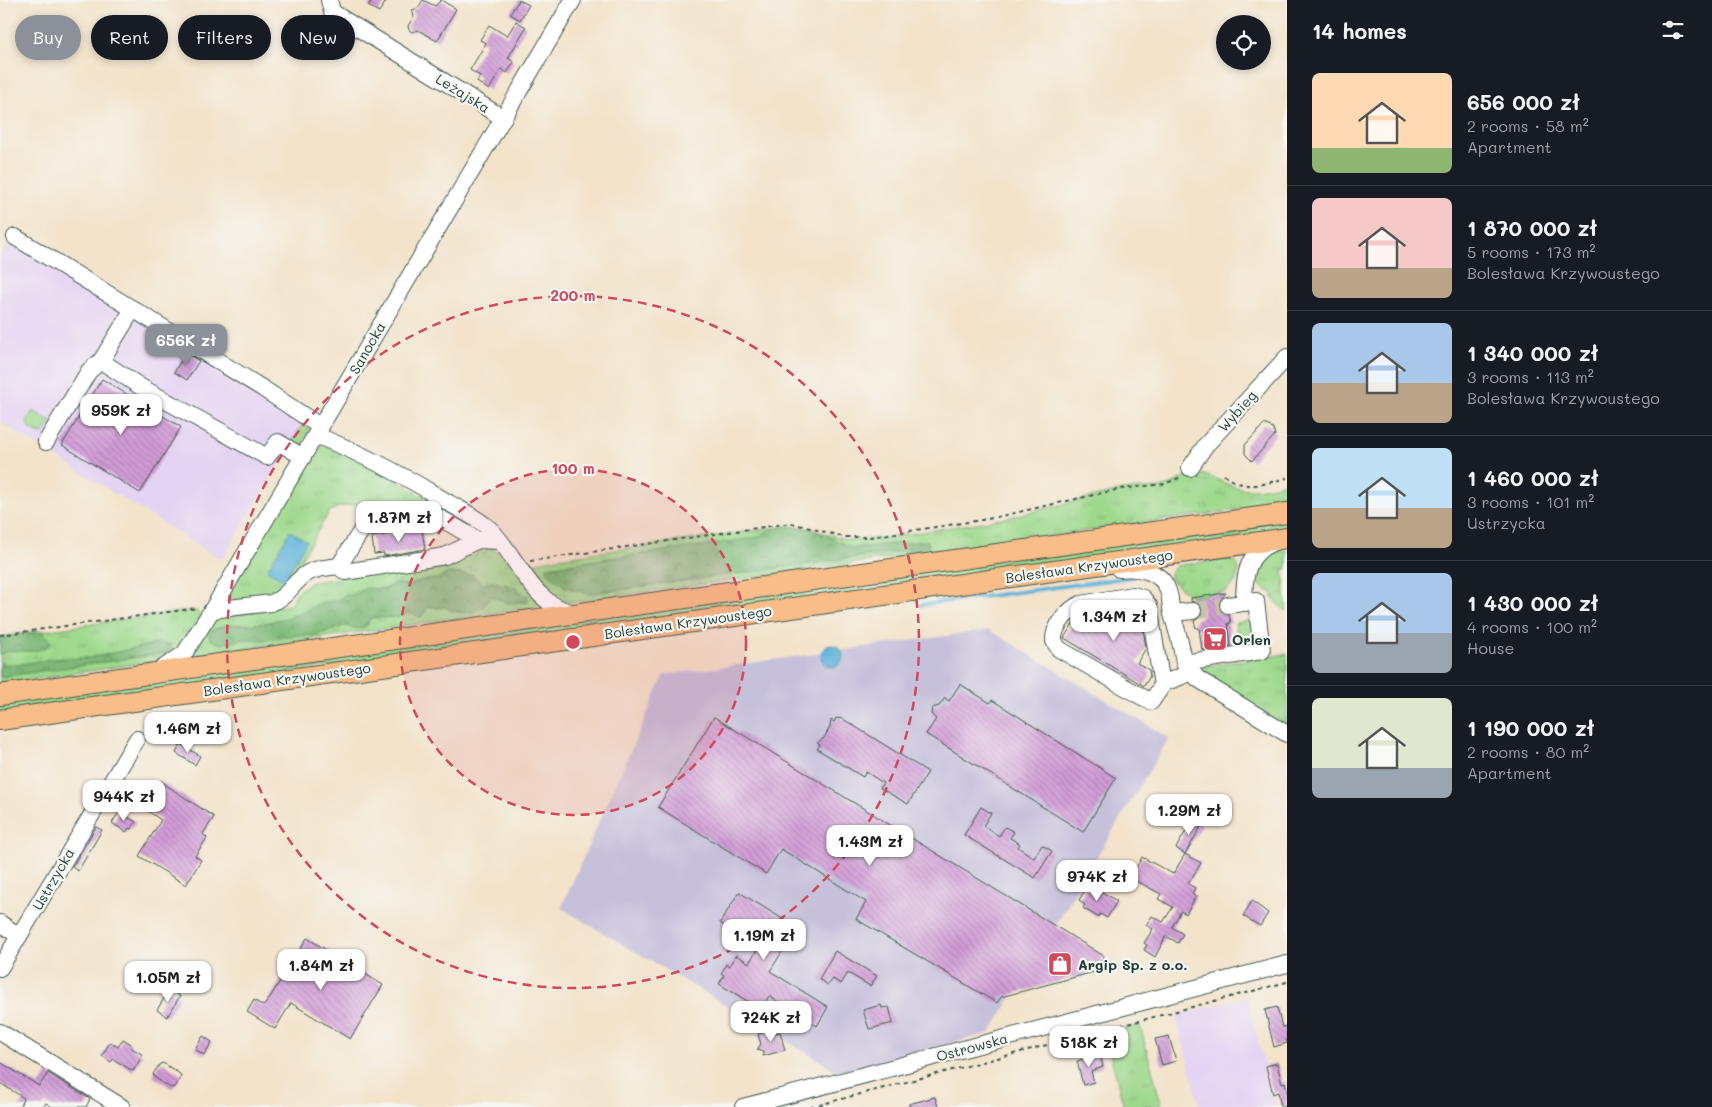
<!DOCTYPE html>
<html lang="en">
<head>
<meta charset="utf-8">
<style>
	body { margin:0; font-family:Mali,sans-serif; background:#242831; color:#f1f3f6; height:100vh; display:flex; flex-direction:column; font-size:19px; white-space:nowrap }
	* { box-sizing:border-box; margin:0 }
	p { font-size:16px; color:#9ea1a6 }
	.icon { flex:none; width:28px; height:28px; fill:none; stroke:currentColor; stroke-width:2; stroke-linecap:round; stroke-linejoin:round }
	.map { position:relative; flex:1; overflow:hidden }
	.side { display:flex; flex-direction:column; background:#171b24; width:425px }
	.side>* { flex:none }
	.banner { position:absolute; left:15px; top:15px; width:475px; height:45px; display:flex; gap:10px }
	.tools { position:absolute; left:1216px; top:15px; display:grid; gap:10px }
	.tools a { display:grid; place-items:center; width:55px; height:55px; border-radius:50%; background:#171b24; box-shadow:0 2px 8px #0003; font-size:25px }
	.price { position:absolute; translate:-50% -42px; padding:0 11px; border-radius:10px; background:#fff; color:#222; font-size:16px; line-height:32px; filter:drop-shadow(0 1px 2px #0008) }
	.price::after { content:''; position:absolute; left:50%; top:30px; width:15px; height:11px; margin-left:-8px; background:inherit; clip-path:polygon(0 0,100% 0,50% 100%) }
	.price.selected { background:#8c9099; color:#fff }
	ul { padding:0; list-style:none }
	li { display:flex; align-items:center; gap:15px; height:125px; padding:0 25px }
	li+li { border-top:1px solid #363941 }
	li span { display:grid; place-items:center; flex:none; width:140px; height:100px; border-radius:8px; color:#555 }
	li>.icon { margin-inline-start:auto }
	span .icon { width:60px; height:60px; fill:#fffc; stroke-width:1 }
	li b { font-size:21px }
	h2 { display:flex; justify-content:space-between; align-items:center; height:60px; padding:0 25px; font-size:21px }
	.chip { padding:0 18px; border-radius:22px; background:#171b24; box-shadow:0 2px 8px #0003; font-size:18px; line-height:45px }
	.chip.selected { background:#8c9099; color:#fff }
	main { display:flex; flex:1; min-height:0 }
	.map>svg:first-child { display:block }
	.built { fill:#e4d3f2 }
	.industrial { fill:#c6c0da }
	.grass { fill:url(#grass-tufts); stroke:#5e8a60 }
	.forest { fill:url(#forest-crowns); stroke:#4e7a56 }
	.water { fill:#5eb2da; stroke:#3e7887 }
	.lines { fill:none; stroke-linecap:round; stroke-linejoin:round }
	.stream { stroke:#5eb2da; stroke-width:4 }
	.building { fill:url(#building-back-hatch) }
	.minor-tunnel { stroke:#c9c2ad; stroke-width:16; stroke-dasharray:16 8; stroke-linecap:butt }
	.minor-casing { stroke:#3f564b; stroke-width:18 }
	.major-casing { stroke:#3f564b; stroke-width:22 }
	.path { stroke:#3f564b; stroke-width:2; stroke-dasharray:4 4; stroke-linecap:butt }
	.minor { stroke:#fff; stroke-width:16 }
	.major { stroke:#f8bd89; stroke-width:20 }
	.ring { fill:none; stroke:#d1495b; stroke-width:2.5; stroke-dasharray:9 6 }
	.labels { text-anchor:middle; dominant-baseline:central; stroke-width:4.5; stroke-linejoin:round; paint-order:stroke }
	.street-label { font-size:14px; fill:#1f3d34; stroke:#f6f6f2 }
	.poi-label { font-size:14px; font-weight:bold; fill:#1f3d34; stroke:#f6f6f2; text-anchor:start }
	.centre { fill:#d1495b; stroke:#f6f6f2; stroke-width:2.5 }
	.ring-label { font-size:15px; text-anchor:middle; font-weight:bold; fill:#d1495b; stroke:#f6f6f2; stroke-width:4.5; stroke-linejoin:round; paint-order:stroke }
</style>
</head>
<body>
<main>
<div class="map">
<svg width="1287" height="1107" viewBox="0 0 1287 1107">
	<defs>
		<pattern id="grass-tufts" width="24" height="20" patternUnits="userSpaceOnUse" patternTransform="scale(1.25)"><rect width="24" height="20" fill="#9dd88b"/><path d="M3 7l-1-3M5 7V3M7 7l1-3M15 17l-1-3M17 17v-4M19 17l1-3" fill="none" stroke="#87ba79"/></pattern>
		<pattern id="forest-crowns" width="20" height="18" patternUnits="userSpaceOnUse" patternTransform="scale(1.25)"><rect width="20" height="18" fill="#7eb877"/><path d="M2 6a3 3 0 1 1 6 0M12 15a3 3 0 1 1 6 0" fill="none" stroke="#679762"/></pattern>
		<pattern id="building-back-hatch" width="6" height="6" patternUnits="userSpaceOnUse" patternTransform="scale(1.25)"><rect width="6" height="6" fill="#d29cd7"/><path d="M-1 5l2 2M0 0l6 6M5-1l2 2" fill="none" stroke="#aa80af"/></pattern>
	</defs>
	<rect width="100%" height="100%" fill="#f6f6f2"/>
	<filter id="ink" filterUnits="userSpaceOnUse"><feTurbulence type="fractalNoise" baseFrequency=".02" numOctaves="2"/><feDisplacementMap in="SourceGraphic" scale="10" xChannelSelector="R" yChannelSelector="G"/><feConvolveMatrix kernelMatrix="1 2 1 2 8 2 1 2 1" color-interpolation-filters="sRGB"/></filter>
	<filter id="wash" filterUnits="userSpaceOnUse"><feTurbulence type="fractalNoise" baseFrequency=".0096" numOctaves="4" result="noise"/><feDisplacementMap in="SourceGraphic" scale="20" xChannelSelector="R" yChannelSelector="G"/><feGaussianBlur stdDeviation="1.12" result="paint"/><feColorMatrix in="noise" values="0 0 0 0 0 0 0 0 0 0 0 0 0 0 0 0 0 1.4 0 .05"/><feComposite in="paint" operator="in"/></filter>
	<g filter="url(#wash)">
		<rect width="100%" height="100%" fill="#f3e3cb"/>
		<g class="built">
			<polygon points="16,231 309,415 222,560 0,422 0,257"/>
			<polygon points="1247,997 1275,1107 1200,1107 1176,1016"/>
		</g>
		<polygon class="industrial" points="989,630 1169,738 990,1033 839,1072 561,908 664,675"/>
		<g class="grass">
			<polygon points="33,411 52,422 43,434 37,433 28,427 27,421"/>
			<polygon points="303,424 310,430 300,446 291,444"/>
			<polygon points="321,445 359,458 481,531 480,533 434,507 396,511 370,502 339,507 330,511 282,590 267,597 227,601 226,596 316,448"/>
			<path d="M1188 474C1209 471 1222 485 1241 488 1256 491 1272 486 1287 483V503L575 602C551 604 541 584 528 568L532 563 557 558 788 526 803 527 848 540 883 538 1001 519 1124 490 1159 488 1173 484Z"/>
			<polygon points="1287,520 1287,531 0,713 0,701"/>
			<path d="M485 546C507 548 526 586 538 604V607L191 656 215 619 220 616 290 605 297 592 311 582 345 577 466 549 467 556 477 555 476 547H481L483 554 486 553Z"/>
			<path d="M1287 550V569L1283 570 1287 612 1271 597 1275 596C1267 588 1252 585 1251 574L1265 554Z"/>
			<polygon points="1224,559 1235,561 1239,569 1235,582 1227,591 1191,597 1171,580 1170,573 1176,566"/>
			<polygon points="192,610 197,611 201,617 183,647 163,660 0,684 0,637"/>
			<polygon points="1249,621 1252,622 1255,633 1250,639 1240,640 1238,638 1235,623"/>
			<polygon points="1287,654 1287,728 1200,672 1205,666"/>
			<polygon points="1140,1025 1162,1107 1124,1107 1105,1034"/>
		</g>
		<g class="forest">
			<polygon points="788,526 812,529 852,548 927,541 929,544 928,547 889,553 588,594 565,587 547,572 547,567 729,542 758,537 773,528"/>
			<path d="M448 573 473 575 483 585 493 582 515 587 528 597V602L507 603 492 596C488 599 487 602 484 605 471 616 458 614 445 607L437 608 429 606 421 617 409 613 399 617 370 618 367 626 358 629 345 626 313 636 299 635 267 640 245 639 221 644 210 639 209 633C222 622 239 625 255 624 266 623 279 620 289 617 307 613 318 599 337 601L344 595 351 596 366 588 384 589 394 584 411 585 422 580 437 579Z"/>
			<path d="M41 631 49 638 50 644C35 658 12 645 0 655V637Z"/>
			<polygon points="159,643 171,645 171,649 166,653 0,677 0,661 3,664 16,665 50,659 90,658"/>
		</g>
		<g class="water">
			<polygon points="290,531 307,541 284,580 267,570"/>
			<circle cx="832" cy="656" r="11"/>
		</g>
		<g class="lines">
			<polyline class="stream" points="921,605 1133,577"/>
		</g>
		<g id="blocks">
			<g class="building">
				<polygon points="372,0 387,0 379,12 368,6"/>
				<polygon points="423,0 435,6 441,0 456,9 437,41 418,30 412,32 409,30 408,26 414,16 412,10 418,8"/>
				<polygon points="519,0 529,5 520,20 510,14"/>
				<polygon points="516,21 526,27 508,58 514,62 507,73 501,69 489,90 477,82 480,76 470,70 486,43 480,40 489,25 507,36"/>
				<polygon points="186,353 199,361 187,380 174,372"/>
				<polygon points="102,379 181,427 140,493 62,445"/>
				<polygon points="1264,424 1273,428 1275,435 1252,461 1245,454 1245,445"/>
				<polygon points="414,527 422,530 425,549 384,556 384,553 374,554 372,537 406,532"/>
				<polygon points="1226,593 1219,601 1218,606 1220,612 1229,615 1231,623 1228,623 1231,646 1202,650 1199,628 1196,628 1194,621 1202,616 1203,610 1201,605 1191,601 1191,598"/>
				<polygon points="1140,610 1146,648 1137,663 1149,670 1150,676 1144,686 1064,638 1076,619 1083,623 1088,615 1098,621 1102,616"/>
				<polygon points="960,684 990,703 992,700 1116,778 1083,832 926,734 936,719 931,714 932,708 939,706 945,698 949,701"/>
				<polygon points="714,717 1104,956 1094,972 1001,997 997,1003 856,919 866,902 781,849 766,874 658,807"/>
				<polygon points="836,718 843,719 928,772 908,804 880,788 883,783 866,772 863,777 817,749 820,745 817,743 824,738 830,727 831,720 834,722"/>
				<polygon points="181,744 200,756 195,765 176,753"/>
				<polygon points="160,781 214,817 203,834 207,838 195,856 201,860 186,885 139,856 161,820 142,807"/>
				<polygon points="981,807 991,813 983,826 999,836 1005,827 1014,832 1010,838 1020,844 1018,847 1034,858 1042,845 1052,851 1035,878 964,835"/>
				<polygon points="1178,809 1182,812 1192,818 1175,822 1162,814"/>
				<polygon points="119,812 136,822 131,829 129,828 126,832 112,823"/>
				<polygon points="1193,819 1202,825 1185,854 1176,848"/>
				<polygon points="96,827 102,830 78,871 72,867"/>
				<polygon points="1185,854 1201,863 1188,884 1195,888 1192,894 1196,896 1186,914 1181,911 1172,927 1183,934 1178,943 1166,936 1155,957 1144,950 1147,945 1144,943 1153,929 1146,925 1152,916 1163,922 1173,907 1158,899 1161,894 1131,878 1142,857 1173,874"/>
				<polygon points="1089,884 1117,901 1107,918 1100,914 1098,917 1083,908 1085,905 1079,900"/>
				<polygon points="739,892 797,928 770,971 828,1007 817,1026 769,996 761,1009 719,984 724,975 721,973 724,969 726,964 729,966 736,955 749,963 759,947 720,923"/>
				<polygon points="1252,901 1268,913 1260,926 1243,916"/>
				<polygon points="307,938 383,985 350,1039 291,1003 275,1029 247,1012 254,1000 263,1006 267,1002"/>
				<polygon points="835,951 877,976 870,986 848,973 841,984 833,979 828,985 819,979"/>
				<polygon points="169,990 180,996 167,1017 157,1010"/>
				<polygon points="881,1005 882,1008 889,1007 893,1023 869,1029 863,1010"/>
				<polygon points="1277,1007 1282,1027 1287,1026 1287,1043 1274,1047 1265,1010"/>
				<polygon points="767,1032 771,1034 780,1032 785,1050 763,1056 763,1052 757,1050 761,1044 758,1034"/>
				<polygon points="203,1036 212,1042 204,1055 195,1049"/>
				<polygon points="1169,1036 1176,1061 1162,1065 1155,1039"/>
				<polygon points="123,1039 131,1044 130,1047 143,1055 133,1071 113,1059 111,1062 102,1056 110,1042 118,1047"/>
				<polygon points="1100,1054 1103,1067 1091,1071 1094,1082 1083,1085 1077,1061"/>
				<polygon points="0,1062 39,1086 48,1073 90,1099 86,1107 52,1107 46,1103 43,1107 19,1107 24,1098 0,1083"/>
				<polygon points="163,1063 180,1074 181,1077 174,1087 171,1088 154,1077 153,1074 160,1064"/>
				<polygon points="1277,1063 1282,1083 1285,1082 1287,1090 1287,1107 1281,1107 1278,1092 1273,1094 1266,1066"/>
				<polygon points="935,1097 938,1107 909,1107 909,1104"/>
			</g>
		</g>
	</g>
	<g filter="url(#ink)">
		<use href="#blocks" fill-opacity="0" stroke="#3f564b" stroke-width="1"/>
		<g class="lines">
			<polyline class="minor-tunnel" points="1193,611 1228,605"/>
			<defs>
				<g id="minor">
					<polyline points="329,0 332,12 503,118"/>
					<polyline points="15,237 262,388 321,427"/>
					<polyline points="101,361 141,387 267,457 278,442 303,457"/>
					<path d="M316 435C365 455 404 475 449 503 463 511 479 519 491 530 518 557 533 608 576 613"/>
					<polyline points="46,442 89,371 101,361 133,309"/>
					<polyline points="1190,468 1205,446 1287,357"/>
					<polyline points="421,520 440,518 478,540"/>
					<polyline points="339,566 345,572 445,556 478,540 500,541"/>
					<path d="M1119 569C1137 567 1162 570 1168 591 1171 598 1170 606 1172 614 1177 631 1182 645 1184 663L1262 651 1256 601 1228 605"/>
					<path d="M1244 603C1244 576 1246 552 1275 542"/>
					<path d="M212 610 271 603C286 598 290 587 301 578 311 568 326 568 339 566L363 528 405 522"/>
					<polyline points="1172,613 1193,611"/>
					<polyline points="1185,664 1198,679 1287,734"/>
					<polyline points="160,670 184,654 212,610 573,0"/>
					<path d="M1162 685 1149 606 1143 598 1133 595 1081 604C1068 609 1053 627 1054 641L1059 649 1151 702 1164 683 1190 673"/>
					<polyline points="0,923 19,936"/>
					<polyline points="0,968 137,739"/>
					<polyline points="0,1032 122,1107"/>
					<polyline points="743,1107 1287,964"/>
				</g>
				<g id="major">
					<polyline points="0,695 1287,513"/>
					<polyline points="0,720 1287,538"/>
				</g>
			</defs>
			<use href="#minor" class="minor-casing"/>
			<use href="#major" class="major-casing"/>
			<g class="path">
				<path d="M1224 475C1247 492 1261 484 1287 478"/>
				<polyline points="530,561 791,523 844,537 870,537 988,519 1120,489 1164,484 1179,478"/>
				<polyline points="0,635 198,608"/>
				<polyline points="811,1107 1287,982"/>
			</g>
			<use href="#minor" class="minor"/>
			<use href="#major" class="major"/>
		</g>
	</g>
	<circle cx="573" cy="642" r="173" fill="#d1495b" fill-opacity=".12"/>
	<g class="ring">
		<circle cx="573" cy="642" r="173"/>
		<circle cx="573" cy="642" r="346"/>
	</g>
	<defs>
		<symbol id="supermarket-square" viewBox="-11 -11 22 22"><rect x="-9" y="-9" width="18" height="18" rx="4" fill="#d1495b" stroke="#f6f6f2"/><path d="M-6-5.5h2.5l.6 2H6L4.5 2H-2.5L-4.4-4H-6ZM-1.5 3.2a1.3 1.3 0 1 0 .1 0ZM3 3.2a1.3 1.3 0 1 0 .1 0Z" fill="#fff"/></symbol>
		<symbol id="shop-square" viewBox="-11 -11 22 22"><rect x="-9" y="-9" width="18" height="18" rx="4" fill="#d1495b" stroke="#f6f6f2"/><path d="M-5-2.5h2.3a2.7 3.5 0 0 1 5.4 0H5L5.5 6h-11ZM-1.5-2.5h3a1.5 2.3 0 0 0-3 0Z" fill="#fff"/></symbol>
	</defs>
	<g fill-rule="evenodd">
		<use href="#supermarket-square" x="1201" y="625" width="28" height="28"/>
		<use href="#shop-square" x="1046" y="950" width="28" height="28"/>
	</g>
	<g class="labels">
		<g class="street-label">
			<text transform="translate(463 93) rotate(32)">Leżajska</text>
			<text transform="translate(367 348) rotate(-60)">Sanocka</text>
			<text transform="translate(1237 411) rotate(-48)">Wybieg</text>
			<text transform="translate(1089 566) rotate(-8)">Bolesława Krzywoustego</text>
			<text transform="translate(688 622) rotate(-8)">Bolesława Krzywoustego</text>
			<text transform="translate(287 679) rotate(-8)">Bolesława Krzywoustego</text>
			<text transform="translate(53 879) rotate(-60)">Ustrzycka</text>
			<text transform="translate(972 1047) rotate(-15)">Ostrowska</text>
		</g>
		<g class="poi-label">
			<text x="1232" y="639">Orlen</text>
			<text x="1078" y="964">Argip Sp. z o.o.</text>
		</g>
	</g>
	<circle cx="573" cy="642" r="8" class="centre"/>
	<g class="ring-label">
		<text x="573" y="301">200 m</text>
		<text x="573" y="474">100 m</text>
	</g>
</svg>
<div class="tools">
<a><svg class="icon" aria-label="locate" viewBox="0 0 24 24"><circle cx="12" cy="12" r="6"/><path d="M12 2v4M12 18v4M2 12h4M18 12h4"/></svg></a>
</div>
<b class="price selected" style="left:186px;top:366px">656K zł</b>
<b class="price" style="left:121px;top:436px">959K zł</b>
<b class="price" style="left:399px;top:543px">1.87M zł</b>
<b class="price" style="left:1114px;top:642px">1.34M zł</b>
<b class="price" style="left:188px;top:754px">1.46M zł</b>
<b class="price" style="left:124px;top:822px">944K zł</b>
<b class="price" style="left:1189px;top:836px">1.29M zł</b>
<b class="price" style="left:870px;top:867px">1.43M zł</b>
<b class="price" style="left:1097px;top:902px">974K zł</b>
<b class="price" style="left:764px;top:961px">1.19M zł</b>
<b class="price" style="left:321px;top:991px">1.84M zł</b>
<b class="price" style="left:168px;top:1003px">1.05M zł</b>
<b class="price" style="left:771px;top:1043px">724K zł</b>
<b class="price" style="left:1089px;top:1068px">518K zł</b>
<div class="banner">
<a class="chip selected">Buy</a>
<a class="chip">Rent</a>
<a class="chip">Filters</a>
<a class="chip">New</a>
</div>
</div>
<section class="side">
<h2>14 homes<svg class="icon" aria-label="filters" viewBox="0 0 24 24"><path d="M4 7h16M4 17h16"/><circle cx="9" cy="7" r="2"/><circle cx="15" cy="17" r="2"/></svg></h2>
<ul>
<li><span style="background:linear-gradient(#ffd9b3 75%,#8fb573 0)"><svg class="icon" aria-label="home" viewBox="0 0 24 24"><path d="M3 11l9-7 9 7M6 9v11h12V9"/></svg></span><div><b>656 000 zł</b><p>2 rooms · 58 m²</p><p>Apartment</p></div></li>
<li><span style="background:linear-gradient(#f6c9c9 70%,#b9a48a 0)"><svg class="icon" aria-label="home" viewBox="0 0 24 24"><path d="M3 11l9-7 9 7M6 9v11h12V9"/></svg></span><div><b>1 870 000 zł</b><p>5 rooms · 173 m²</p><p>Bolesława Krzywoustego</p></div></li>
<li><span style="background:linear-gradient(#a9c7e8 60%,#b9a48a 0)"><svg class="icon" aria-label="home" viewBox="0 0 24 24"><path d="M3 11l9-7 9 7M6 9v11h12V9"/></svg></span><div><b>1 340 000 zł</b><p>3 rooms · 113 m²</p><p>Bolesława Krzywoustego</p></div></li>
<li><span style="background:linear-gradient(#bfe0f5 60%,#b9a48a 0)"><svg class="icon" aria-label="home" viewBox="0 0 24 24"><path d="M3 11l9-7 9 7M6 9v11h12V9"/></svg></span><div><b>1 460 000 zł</b><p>3 rooms · 101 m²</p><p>Ustrzycka</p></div></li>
<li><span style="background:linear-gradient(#a9c7e8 60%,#9aa5b1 0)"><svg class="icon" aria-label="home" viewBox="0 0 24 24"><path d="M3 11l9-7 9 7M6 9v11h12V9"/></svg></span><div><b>1 430 000 zł</b><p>4 rooms · 100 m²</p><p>House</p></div></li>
<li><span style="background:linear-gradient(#dfe7d0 70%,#9aa5b1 0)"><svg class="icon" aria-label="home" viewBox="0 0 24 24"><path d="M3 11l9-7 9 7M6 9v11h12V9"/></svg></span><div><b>1 190 000 zł</b><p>2 rooms · 80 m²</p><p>Apartment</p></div></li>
</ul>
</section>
</main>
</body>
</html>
